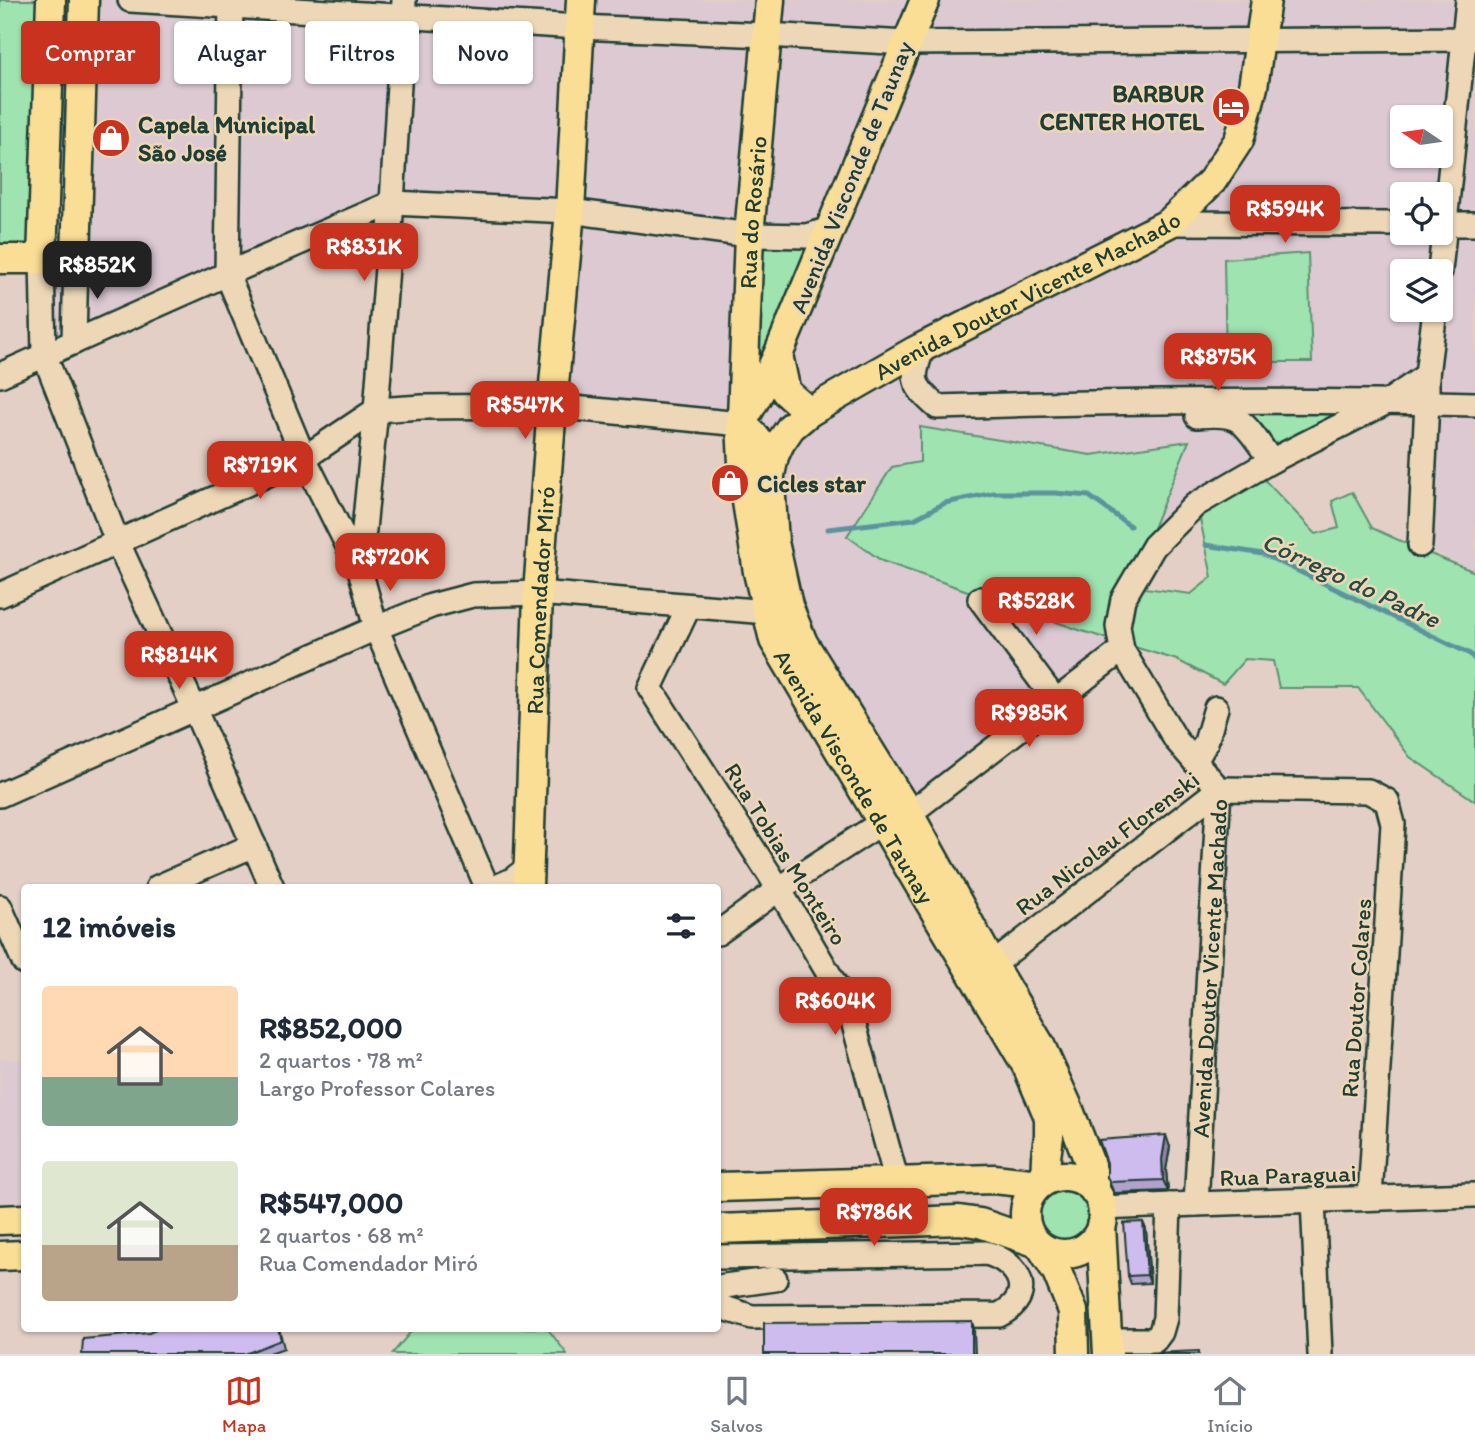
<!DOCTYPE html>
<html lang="pt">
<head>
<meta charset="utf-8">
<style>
	body { margin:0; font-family:Itim,sans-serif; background:#f6f6f7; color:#1f2937; height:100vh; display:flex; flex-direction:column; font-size:26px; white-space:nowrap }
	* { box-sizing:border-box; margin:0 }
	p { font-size:23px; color:#747a83 }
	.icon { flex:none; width:38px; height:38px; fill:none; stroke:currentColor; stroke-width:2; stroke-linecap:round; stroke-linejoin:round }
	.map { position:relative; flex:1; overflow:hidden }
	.details { position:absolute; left:21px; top:884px; width:700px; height:448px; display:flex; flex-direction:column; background:#fff; border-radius:7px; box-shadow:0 2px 5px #0004 }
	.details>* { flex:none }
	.guide { position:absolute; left:21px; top:21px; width:700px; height:63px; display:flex; gap:14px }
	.needle { width:46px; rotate:283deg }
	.controls { position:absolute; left:1390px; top:105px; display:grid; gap:14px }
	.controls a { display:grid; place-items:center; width:63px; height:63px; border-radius:7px; background:#fff; box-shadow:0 2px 5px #0004; font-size:35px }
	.price { position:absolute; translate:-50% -60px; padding:0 16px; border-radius:14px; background:#c8321e; color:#fff; font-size:23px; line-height:46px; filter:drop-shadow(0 2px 4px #0008) }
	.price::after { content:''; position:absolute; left:50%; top:42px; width:21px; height:16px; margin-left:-10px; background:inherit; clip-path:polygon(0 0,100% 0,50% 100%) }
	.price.active { background:#222; color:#fff }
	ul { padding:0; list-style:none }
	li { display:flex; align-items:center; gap:21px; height:175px; padding:0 21px }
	li span { display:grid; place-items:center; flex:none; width:196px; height:140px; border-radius:7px; color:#555 }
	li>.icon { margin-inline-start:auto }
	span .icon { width:84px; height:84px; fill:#fffc; stroke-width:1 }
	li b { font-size:30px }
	h2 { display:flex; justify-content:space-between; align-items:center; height:84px; padding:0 21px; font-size:30px }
	.tag { padding:0 24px; border-radius:7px; background:#fff; box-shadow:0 2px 5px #0004; font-size:24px; line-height:63px }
	.tag.active { background:#c8321e; color:#fff }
	.tab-bar { display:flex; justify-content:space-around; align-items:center; height:98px; border-top:2px solid #e0e1e3; background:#fff; font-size:19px; color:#747a83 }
	.tab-bar a { display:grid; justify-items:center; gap:4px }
	.tab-bar .active { color:#c8321e }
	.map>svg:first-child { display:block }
	.built { fill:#dcc9d2; fill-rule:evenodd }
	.green { fill:#9ee3b0; stroke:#5e9072; stroke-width:2 }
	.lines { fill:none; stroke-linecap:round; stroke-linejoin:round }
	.stream { stroke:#5c939f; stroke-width:5 }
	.minor-casing { stroke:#1f3d34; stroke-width:28 }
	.major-casing { stroke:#1f3d34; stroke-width:33 }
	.minor { stroke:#edd7b6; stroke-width:23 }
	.major { stroke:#fbde96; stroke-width:28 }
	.wall { fill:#b0a2cc; stroke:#1f3d34; stroke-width:2 }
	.shaded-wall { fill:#9084a6; stroke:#1f3d34; stroke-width:2 }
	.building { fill:#cdbced; stroke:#1f3d34; stroke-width:2 }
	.labels { text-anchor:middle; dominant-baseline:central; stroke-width:5; stroke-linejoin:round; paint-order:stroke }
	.poi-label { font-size:24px; font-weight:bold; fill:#1f3d34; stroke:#edd7b6; text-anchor:start }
	.street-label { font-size:24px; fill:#1f3d34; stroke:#edd7b6 }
	.water-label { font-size:26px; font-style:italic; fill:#294b46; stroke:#edd7b6 }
</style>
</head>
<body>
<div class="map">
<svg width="1475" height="1354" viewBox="0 0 1475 1354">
	<rect width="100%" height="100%" fill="#e3cfc6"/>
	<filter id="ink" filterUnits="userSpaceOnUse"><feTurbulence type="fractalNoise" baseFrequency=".0143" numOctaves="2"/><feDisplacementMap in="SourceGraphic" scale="14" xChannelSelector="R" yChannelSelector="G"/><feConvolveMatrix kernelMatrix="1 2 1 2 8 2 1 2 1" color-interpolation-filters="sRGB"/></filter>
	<g filter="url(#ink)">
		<g class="built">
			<path d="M67 0H1475V570L1422 546 1419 397 1386 392 1153 544 1120 650 908 812 775 639 741 424 554 401 569 212 392 206 54 356ZM1402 117H1440V156H1402ZM1402 194H1440V233H1402ZM1402 271H1440V310H1402Z"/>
			<polygon points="0,1059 24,1060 24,1218 0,1219"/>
		</g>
		<g class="green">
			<polygon points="0,0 59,0 46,255 0,255"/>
			<polygon points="758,244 812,249 755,384"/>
			<polygon points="1308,253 1312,362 1226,362 1224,259"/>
			<polygon points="1360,402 1280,450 1189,404"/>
			<polygon points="920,427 1091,455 1189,441 1129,586 1191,594 1212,577 1198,509 1259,474 1316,534 1339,528 1332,501 1352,492 1372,528 1418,549 1475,572 1475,801 1410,757 1358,688 1279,688 1273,661 1245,659 1223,684 1177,660 1082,631 882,561 847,536 892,467 920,462"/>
			<circle cx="1064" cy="1215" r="30"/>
			<polygon points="414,1328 547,1328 567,1354 392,1354"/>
		</g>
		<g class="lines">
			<g class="stream">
				<polyline points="828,529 914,519 945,503 994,493 1055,493 1089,496 1130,526"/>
				<polyline points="1206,545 1263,554 1470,654 1475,660"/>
			</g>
			<defs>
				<g id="minor">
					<polyline points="130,0 579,27 766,35 907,43 1475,39"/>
					<polyline points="231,0 227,274 304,458 360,570 376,628 487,887"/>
					<polyline points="1169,223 1402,224"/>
					<polyline points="1440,224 1475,224"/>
					<polyline points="42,259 44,354 117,541 194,708 272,887"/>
					<polyline points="1440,271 1468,0"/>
					<polyline points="74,342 76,259"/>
					<path d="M923 347C911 379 911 384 937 407 1117 401 1296 399 1475 404"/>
					<polyline points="0,375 227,274 392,203 570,211 749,235 807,236 830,229"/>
					<path d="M1197 416C1210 415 1227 413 1238 420 1250 428 1262 448 1271 461"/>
					<polyline points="1420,545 1427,402 1427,375 1435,310"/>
					<polyline points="360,569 376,410 392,203 404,0"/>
					<polyline points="0,595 304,458 376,410 422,407 552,406 741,424"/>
					<polyline points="980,599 1056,701"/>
					<polyline points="689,606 650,688 779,889 850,1010 897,1182"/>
					<polyline points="1195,762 1206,742 1216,708"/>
					<polyline points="0,795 376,628 431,606 473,595 538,593 767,612"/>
					<polyline points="909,814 1122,650"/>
					<polyline points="158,887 254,845"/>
					<polyline points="496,887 512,880 529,867"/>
					<polyline points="0,907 24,962"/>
					<polyline points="718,933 779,889 881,823"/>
					<polyline points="992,965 1219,789 1368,791 1387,801 1393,824 1370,1198"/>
					<polyline points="1313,1200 1320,1354"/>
					<path id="s1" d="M1196 1204 1219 789 1176 740 1122 650 1118 626 1123 599 1154 546 1195 505 1271 461 1389 401 1427 375"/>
					<polyline points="1102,1208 1196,1204 1475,1195"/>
					<path d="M718 1257 986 1253C1020 1262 1037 1296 999 1315L752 1317 718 1306"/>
					<polyline points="718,1287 775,1279"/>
					<polyline points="1107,1340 1155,1340 1161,1332 1165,1318 1169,1205"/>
				</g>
				<g id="major">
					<path id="s2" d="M925 0 778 355 764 384 741 424 744 482 758 572 774 640 1027 1066 1049 1117V1136L1046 1157 1045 1181"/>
					<polyline points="0,259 76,259 84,0"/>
					<polyline points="42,259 51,0"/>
					<polyline points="778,355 786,392 809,412"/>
					<path id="s3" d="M742 418 749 235 770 0"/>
					<path d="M741 424C757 436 765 448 769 467L774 542 788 606 803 643 909 814 992 965 1040 1045 1067 1105 1088 1159 1095 1180V1192"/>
					<path id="s4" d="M770 475 774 456 780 443 791 427 809 412 915 351 1169 223 1212 181 1239 140 1253 87 1266 0"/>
					<path id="s5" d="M528 887 538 593 552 406 570 211 581 0"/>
					<circle cx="1064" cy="1215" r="39"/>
					<polyline points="718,1187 994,1179 1040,1184"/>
					<polyline points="0,1220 24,1219"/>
					<polyline points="1101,1226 1108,1354"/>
					<polyline points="718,1229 959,1220 980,1223 1035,1242"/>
					<polyline points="1042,1248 1057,1272 1073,1311 1074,1354"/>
					<polyline points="0,1256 24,1255"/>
				</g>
			</defs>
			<use href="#minor" class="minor-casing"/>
			<use href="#major" class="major-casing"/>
			<use href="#minor" class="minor"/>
			<use href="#major" class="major"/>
		</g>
		<g class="wall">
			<polygon points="1170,1147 1166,1170 1168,1191 1114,1193 1107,1177"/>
			<polygon points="1146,1229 1150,1283 1131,1284 1128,1276"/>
			<polygon points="279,1328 284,1348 267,1354 82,1354"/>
		</g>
		<g class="shaded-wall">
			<polygon points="1166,1135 1170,1147 1166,1170 1168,1191 1163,1180 1162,1159"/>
			<polygon points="1143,1222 1146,1229 1150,1283 1147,1275"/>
			<polygon points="972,1321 974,1329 975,1354 972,1354"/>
		</g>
		<g class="building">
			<polygon points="1166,1135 1162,1159 1163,1180 1110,1182 1107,1177 1107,1163 1099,1140"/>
			<polygon points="1143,1222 1147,1275 1128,1276 1124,1223"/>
			<polygon points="972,1321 972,1354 764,1354 764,1323"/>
			<polygon points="160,1328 278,1328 281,1340 245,1354 82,1354 83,1339 149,1333"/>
			<polygon points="1199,1351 1199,1354 1126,1354"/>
		</g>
	</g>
	<defs>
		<symbol id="hotel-disc" viewBox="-11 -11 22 22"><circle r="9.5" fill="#c8321e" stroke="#edd7b6"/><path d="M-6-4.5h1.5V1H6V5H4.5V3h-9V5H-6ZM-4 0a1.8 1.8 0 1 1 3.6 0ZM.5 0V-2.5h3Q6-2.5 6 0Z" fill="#fff"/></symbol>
		<symbol id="shop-disc" viewBox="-11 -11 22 22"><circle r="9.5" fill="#c8321e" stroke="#edd7b6"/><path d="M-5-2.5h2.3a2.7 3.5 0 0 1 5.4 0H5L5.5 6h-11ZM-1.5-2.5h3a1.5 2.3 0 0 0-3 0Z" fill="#fff"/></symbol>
	</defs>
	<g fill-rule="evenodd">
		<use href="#hotel-disc" x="1209" y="85" width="44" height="44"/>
		<use href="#shop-disc" x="89" y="116" width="44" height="44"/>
		<use href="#shop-disc" x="708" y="461" width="44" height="44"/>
	</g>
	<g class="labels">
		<g class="poi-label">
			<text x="1204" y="93" text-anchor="end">BARBUR<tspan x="1204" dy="28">CENTER HOTEL</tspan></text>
			<text x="138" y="124">Capela Municipal<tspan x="138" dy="28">São José</tspan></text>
			<text x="757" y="483">Cicles star</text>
		</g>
		<g class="street-label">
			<text transform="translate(851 177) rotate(-68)">Avenida Visconde de Taunay</text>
			<text stroke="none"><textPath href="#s3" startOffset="206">Rua do Rosário</textPath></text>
			<text stroke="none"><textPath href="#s4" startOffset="324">Avenida Doutor Vicente Machado</textPath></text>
			<text stroke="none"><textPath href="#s5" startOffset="287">Rua Comendador Miró</textPath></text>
			<text stroke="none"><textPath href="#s2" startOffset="840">Avenida Visconde de Taunay</textPath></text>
			<text transform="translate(1107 843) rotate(-37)">Rua Nicolau Florenski</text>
			<text transform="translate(786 854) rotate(58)">Rua Tobias Monteiro</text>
			<text stroke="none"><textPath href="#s1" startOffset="236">Avenida Doutor Vicente Machado</textPath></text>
			<text transform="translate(1356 998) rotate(-86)">Rua Doutor Colares</text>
			<text transform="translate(1288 1175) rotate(-2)">Rua Paraguai</text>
		</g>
		<g class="water-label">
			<text transform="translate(1351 580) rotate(25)">Córrego do Padre</text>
		</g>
	</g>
</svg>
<div class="controls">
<a><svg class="needle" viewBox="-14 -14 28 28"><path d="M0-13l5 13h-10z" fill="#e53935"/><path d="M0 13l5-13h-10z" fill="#747a83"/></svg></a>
<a><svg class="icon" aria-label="locate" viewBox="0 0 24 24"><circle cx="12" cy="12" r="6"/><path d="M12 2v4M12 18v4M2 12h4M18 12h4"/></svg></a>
<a><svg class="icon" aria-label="layers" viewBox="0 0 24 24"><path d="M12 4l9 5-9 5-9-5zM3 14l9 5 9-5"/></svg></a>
</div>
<b class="price" style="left:1285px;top:245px">R$594K</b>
<b class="price" style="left:364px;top:283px">R$831K</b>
<b class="price active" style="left:97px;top:301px">R$852K</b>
<b class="price" style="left:1218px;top:393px">R$875K</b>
<b class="price" style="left:525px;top:441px">R$547K</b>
<b class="price" style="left:260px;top:501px">R$719K</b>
<b class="price" style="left:390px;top:593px">R$720K</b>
<b class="price" style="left:1036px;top:637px">R$528K</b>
<b class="price" style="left:179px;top:691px">R$814K</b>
<b class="price" style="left:1029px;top:749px">R$985K</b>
<b class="price" style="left:835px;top:1037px">R$604K</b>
<b class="price" style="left:874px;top:1248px">R$786K</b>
<div class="guide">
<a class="tag active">Comprar</a>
<a class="tag">Alugar</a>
<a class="tag">Filtros</a>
<a class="tag">Novo</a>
</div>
<section class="details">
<h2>12 imóveis<svg class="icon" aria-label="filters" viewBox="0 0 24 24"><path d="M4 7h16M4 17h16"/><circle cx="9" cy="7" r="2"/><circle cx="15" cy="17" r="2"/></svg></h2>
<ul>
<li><span style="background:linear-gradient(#ffd9b3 65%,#7fa58c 0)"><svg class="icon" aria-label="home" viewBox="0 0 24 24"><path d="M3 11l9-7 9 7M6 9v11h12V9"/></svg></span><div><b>R$852,000</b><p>2 quartos · 78 m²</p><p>Largo Professor Colares</p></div></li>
<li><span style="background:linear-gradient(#dfe7d0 60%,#b9a48a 0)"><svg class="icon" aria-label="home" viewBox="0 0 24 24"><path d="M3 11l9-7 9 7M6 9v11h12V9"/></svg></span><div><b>R$547,000</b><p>2 quartos · 68 m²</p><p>Rua Comendador Miró</p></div></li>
</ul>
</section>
</div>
<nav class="tab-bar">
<a class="active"><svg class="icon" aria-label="map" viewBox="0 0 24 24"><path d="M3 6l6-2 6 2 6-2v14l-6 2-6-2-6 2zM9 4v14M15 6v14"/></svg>Mapa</a>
<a><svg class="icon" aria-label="saved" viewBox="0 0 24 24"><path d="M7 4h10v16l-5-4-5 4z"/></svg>Salvos</a>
<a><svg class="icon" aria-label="home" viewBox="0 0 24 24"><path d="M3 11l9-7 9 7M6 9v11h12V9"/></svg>Início</a>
</nav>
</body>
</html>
